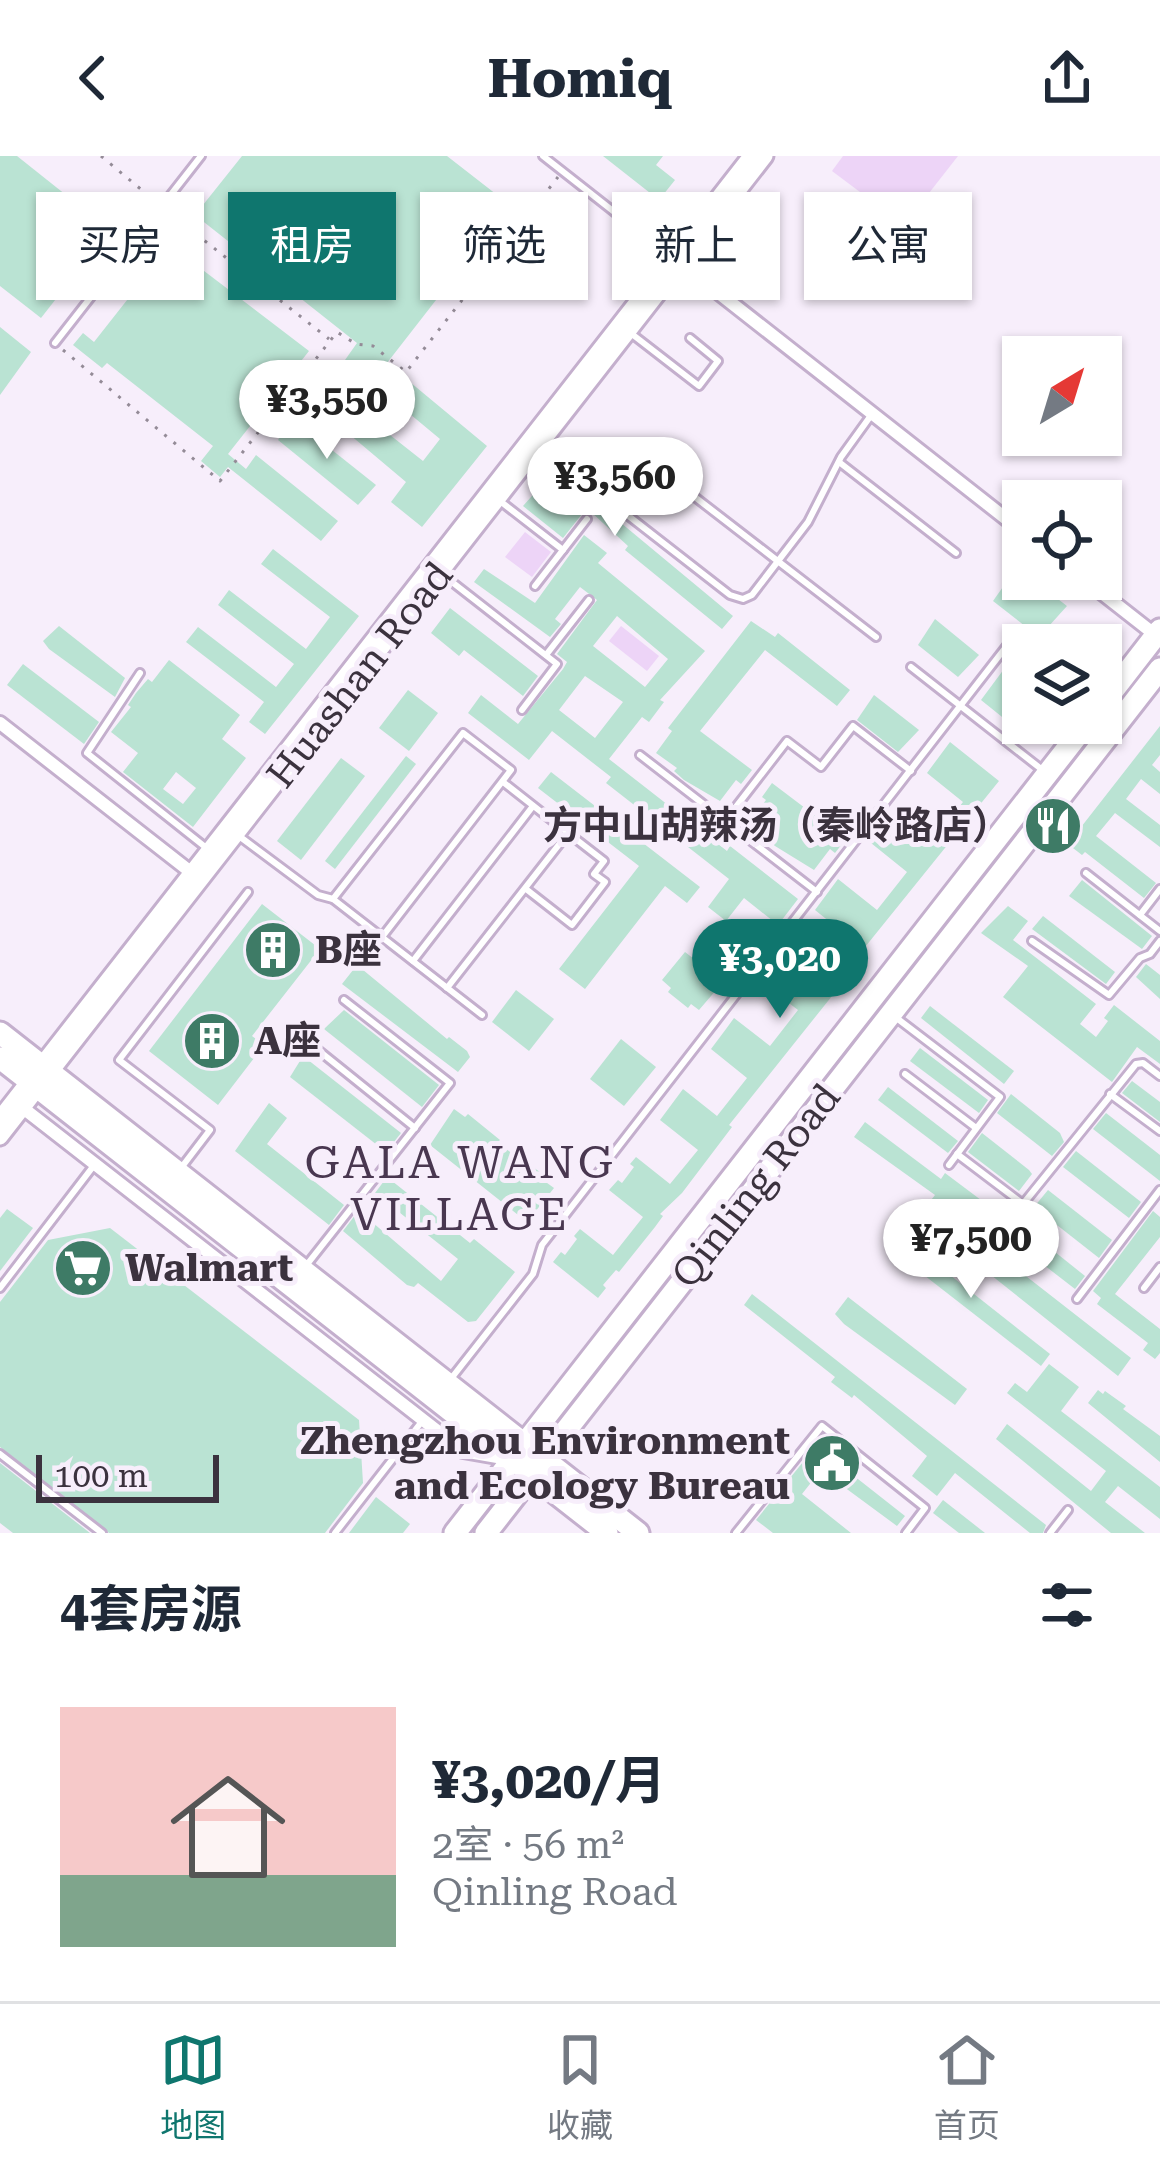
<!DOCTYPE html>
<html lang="zh">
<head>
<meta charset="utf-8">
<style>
	body { margin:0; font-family:"Roboto Serif","Noto Sans SC",serif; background:#f6f6f7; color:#1f2937; height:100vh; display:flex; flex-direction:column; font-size:45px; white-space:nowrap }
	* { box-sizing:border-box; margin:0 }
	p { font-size:39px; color:#747a83 }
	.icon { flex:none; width:66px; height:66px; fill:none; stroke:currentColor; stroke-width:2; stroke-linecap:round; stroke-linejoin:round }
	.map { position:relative; height:1377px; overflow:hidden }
	.sheet { display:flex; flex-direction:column; background:#fff; flex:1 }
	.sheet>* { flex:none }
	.banner { position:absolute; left:36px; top:36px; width:1089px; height:108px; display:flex; gap:24px }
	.needle { width:78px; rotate:38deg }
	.tools { position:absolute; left:1002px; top:180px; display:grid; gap:24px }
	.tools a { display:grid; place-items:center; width:120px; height:120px; border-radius:0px; background:#fff; box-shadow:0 3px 9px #0004; font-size:60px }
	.scale { position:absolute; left:36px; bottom:30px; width:183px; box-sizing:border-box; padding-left:12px; border:6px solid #3b323e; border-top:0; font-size:33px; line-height:42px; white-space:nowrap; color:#3b323e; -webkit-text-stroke:9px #f7eefb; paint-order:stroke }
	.price { position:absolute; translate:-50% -102px; padding:0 27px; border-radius:42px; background:#fff; color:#222; font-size:39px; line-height:78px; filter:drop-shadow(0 3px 6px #0008) }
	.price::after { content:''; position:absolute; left:50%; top:72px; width:36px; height:27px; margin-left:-18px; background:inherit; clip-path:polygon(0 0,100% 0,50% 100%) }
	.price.current { background:#0f766e; color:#fff }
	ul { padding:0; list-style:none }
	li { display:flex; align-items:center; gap:36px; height:300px; padding:0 60px }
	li+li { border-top:3px solid #e0e1e3 }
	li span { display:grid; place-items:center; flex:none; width:336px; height:240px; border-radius:0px; color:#555 }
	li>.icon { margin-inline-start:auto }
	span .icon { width:144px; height:144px; fill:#fffc; stroke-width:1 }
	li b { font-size:51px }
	h2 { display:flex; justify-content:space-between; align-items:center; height:144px; padding:0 60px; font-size:51px }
	.tag { padding:0 42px; border-radius:0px; background:#fff; box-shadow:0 3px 9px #0004; font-size:42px; line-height:108px }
	.tag.current { background:#0f766e; color:#fff }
	header { display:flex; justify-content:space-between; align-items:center; height:156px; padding:0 60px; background:#fff; font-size:54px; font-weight:700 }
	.dock { display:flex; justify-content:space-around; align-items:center; height:168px; border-top:3px solid #e0e1e3; background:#fff; font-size:33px; color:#747a83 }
	.dock a { display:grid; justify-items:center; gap:6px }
	.dock .current { color:#0f766e }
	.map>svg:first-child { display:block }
	.green { fill:#edd4f7 }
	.building { fill:#bae3d3; fill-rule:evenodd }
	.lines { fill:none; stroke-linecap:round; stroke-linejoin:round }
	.service-casing { stroke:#c4afcd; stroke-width:12 }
	.minor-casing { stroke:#c4afcd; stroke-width:18 }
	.tertiary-casing { stroke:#c4afcd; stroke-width:21 }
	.primary-casing { stroke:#c4afcd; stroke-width:27 }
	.path { stroke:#948b97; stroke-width:3; stroke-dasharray:3 9; stroke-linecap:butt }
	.service { stroke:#fff; stroke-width:6 }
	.minor { stroke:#fff; stroke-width:12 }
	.tertiary { stroke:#fff; stroke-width:15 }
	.primary { stroke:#fff; stroke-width:21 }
	.labels { text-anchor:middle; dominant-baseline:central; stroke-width:10; stroke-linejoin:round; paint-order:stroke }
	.street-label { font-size:39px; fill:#3b323e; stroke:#f7eefb }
	.poi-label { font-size:39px; font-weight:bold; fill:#3b323e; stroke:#f7eefb; text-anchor:start }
	.quarter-label { font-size:45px; letter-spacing:3px; fill:#493750; stroke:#f7eefb }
</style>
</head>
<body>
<header><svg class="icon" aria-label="back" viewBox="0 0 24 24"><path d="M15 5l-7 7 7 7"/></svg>Homiq<svg class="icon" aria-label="share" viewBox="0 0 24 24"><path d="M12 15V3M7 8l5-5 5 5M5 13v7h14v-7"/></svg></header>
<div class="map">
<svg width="1160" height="1377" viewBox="0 0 1160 1377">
	<rect width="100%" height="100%" fill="#f7eefb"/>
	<g class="green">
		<polygon points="843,0 958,0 904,69 832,15"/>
		<polygon points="525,376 551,396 532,421 505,401"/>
		<polygon points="621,470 659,500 647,515 609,485"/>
	</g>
	<g class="building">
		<polygon points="0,0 17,0 110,74 41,162 0,130"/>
		<polygon points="242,0 447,0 510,49 387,207 487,290 422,371 391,346 406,326 305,241 319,223 423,305 440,283 345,204 357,187 195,59"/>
		<polygon points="603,0 663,0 656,9 675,24 659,44"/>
		<polygon points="170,89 309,195 228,298 246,313 256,299 338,365 321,385 228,311 220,321 201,305 213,290 107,207 102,212 73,189 83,177 94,186 142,125 129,114 142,98 155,109"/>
		<polygon points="0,171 31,196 0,239"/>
		<polygon points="293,263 376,329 358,349 278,284"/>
		<polygon points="556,313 733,460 722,473 625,394 628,390 591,356 582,358 563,382 523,350"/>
		<path d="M584 379 607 397 598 407 705 495 660 544 664 546 649 566 642 561 609 603 727 695 730 690 798 743 778 769 744 742 726 765 708 751 729 723 606 627 611 621 552 575 529 604 468 557 481 539 518 568 563 513 567 506 557 498 597 444 580 431 555 463 561 468 550 481 474 426 484 413 535 447ZM617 460 668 503 645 531 593 490ZM585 520 623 546 595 582 559 554Z"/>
		<polygon points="273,393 359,460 265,578 249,566 264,546 186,486 198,471 276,531 294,508 218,449 229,434 306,493 330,461 261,408"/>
		<polygon points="1017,411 1023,416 1023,423 1032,423 1067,450 1039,481 993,445"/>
		<polygon points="450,452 538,520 523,540 464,494 459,500 431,477"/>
		<polygon points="935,463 979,499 958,521 918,489"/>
		<polygon points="751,465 775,481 778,477 850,534 837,550 765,494 700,575 752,614 741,628 736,624 720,645 684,624 674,615 677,612 656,597 672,575 668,572"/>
		<polygon points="59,470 125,522 115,541 49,493 43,485"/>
		<path d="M169 504 240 559 222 583 246 602 193 671 123 616 138 597 111 576 131 551 128 549 136 537 148 523 152 526ZM176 616 196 632 183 648 163 633Z"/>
		<polygon points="23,508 99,566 84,588 7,529"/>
		<polygon points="1004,513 1023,528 1023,567 1038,571 1024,588 1012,579 1017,573 981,544"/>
		<polygon points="408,534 438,557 409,595 379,572"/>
		<polygon points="874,539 919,574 898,596 857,564"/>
		<polygon points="1160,570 1160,599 1152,609 1160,616 1160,638 1141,623 1126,643 1160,669 1160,691 1115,657 1096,680 1156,727 1144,742 1085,696 1082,699 1060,682 1070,668 1078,675"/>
		<polygon points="950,586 999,625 832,832 836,835 729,969 732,971 682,1037 660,1058 663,1060 655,1071 619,1116 616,1114 603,1129 606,1132 598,1142 553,1106 561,1096 565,1099 577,1083 574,1080 580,1073 613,1099 643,1061 609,1034 618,1024 622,1027 634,1011 630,1008 636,1001 670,1028 698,994 660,964 683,933 717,960 747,922 711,893 726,873 734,862 770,890 798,854 764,828 779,807 787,797 820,823 851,783 815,754 838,723 877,754 907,716 871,687 894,656 932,686 963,646 927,617"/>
		<polygon points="406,600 416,608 335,713 325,705"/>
		<polygon points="341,602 365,620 301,704 277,685"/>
		<polygon points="551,616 700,731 687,747 665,730 585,833 559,813 639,710 538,632"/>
		<polygon points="772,627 846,683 835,697 830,693 814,714 775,690 768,684 770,681 750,665 766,644 762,641"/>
		<polygon points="1082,724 1152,780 1142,793 1069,740"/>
		<polygon points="262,748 320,793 252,880 264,889 218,949 149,895"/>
		<polygon points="1008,750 1028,765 1013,784 1096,848 1080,868 1096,881 1108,865 1104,862 1114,849 1160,885 1160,908 1137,891 1112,926 1003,841 1028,810 981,777"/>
		<polygon points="1043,760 1115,816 1106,828 1032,773"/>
		<polygon points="685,796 694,803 696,800 723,826 699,854 691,848 688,852 668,836 671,832 662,824"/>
		<polygon points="1146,808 1160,819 1160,843 1136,821"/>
		<polygon points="357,809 447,883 449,881 467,895 470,901 458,916 342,828"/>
		<polygon points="516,834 554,863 529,895 492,866"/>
		<polygon points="930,850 1014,915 1004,928 921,862"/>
		<polygon points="344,854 439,929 422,951 324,873"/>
		<polygon points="621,883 656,911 624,950 590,923"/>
		<polygon points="920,892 988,944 979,957 910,905"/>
		<polygon points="303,900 401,977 386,996 290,921"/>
		<polygon points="1132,925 1160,946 1160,966 1122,937"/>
		<polygon points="888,931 958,985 948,997 878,944"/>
		<polygon points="1011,938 1060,977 1064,986 1052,1000 997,957"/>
		<polygon points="269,947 287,962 267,988 344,1049 329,1069 235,995"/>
		<polygon points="454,953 465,961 468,958 500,984 497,987 546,1020 543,1024 554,1032 527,1066 430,989"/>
		<polygon points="1106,957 1160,999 1160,1025 1093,973"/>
		<polygon points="865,966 941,1023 945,1017 1001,1059 981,1085 1131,1202 1118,1220 918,1061 935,1039 854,981"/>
		<polygon points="982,977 1029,1014 1032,1018 1019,1035 968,996"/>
		<polygon points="1076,995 1141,1046 1129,1062 1063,1011"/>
		<polygon points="387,1021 470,1087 474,1083 515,1116 476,1165 468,1166 418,1127 414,1131 407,1129 343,1075 356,1058 365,1060 441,1125 458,1103 375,1037"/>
		<polygon points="1048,1034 1112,1084 1099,1102 1034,1051"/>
		<polygon points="7,1053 33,1072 0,1115 0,1062"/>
		<polygon points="1153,1055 1160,1061 1160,1081 1115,1138 1160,1173 1160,1197 1155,1203 1143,1194 1148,1187 1097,1148 1101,1142 1093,1135"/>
		<polygon points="1020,1068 1085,1120 1075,1133 1009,1082"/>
		<polygon points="110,1072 359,1264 363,1327 325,1377 109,1377 0,1291 0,1146 48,1084"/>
		<polygon points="903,1082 1050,1198 1041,1210 893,1095"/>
		<polygon points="752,1138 1046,1369 1043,1377 1030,1377 955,1317 937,1340 912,1320 927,1300 854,1239 852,1242 831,1226 835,1221 744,1149"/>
		<polygon points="848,1141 967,1233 955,1249 844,1168 835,1158"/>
		<polygon points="1049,1208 1079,1231 1061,1255 1160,1331 1160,1363 1118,1330 1105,1346 1145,1377 1111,1377 996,1283 1007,1268 1091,1335 1106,1315 1007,1237 1015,1227 1027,1236"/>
		<polygon points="1098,1234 1103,1238 1105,1235 1126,1250 1123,1253 1160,1280 1160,1306 1088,1247"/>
		<polygon points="816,1290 905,1360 897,1370 821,1314 802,1338 851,1377 773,1377 756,1364"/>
		<polygon points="0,1307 90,1377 13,1377 0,1367"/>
		<polygon points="376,1341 410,1368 403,1377 349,1377"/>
		<polygon points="943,1344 985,1377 959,1377 933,1357"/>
	</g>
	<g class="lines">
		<defs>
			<g id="service">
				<polyline points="543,0 669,99"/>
				<polyline points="628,175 699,230 718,205 690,182"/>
				<polyline points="55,187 201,0"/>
				<polyline points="625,287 876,481"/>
				<polyline points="540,291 730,439 743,443 752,439 808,366 841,301 872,258"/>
				<polyline points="839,306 956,397"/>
				<polyline points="500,345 563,394"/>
				<polyline points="443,419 557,508 522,554"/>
				<polyline points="535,430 587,363"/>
				<polyline points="546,499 589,444"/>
				<polyline points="911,511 1045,616"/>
				<polyline points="140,517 87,597 209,694"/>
				<polyline points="640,599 817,736"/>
				<polyline points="725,665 787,585 821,611 853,570 911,615"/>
				<polyline points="239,680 318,739 333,743 482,859"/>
				<polyline points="1086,717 1160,775"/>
				<polyline points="526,733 572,769 605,726 594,718 604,705 568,677"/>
				<polyline points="333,743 463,577 511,614 382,781"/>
				<polyline points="1140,759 1160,733"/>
				<polyline points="1032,785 1109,839 1140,802 1150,798 1160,785"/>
				<polyline points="413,805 533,650"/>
				<polyline points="447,832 568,677 503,626"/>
				<polyline points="894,860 1000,941 949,1009"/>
				<polyline points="318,894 415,972"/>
				<polyline points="905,918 976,972"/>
				<polyline points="1110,938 1160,975"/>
				<polyline points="957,998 1023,1048 1136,908 1143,907 1160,920"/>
				<polyline points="181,1012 210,974 119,904 248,736"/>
				<polyline points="305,1111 450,927 344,844"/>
				<polyline points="0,1132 95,1008"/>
				<polyline points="1144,1132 1160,1111"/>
				<polyline points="1077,1143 1160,1034"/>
				<polyline points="450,1224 533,1118 542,1089 1016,478"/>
				<polyline points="0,1298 102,1377"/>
				<polyline points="335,1377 423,1264"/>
				<polyline points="736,1377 822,1270 925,1352 906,1377"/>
				<polyline points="1050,1377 1068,1354"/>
			</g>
			<g id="minor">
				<polyline points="678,105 1023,376"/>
				<polyline points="1084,423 1158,481"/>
				<polyline points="0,567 192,717"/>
				<polyline points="23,952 463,1295 503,1302"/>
			</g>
			<g id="tertiary">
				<polyline points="0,962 751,0"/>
				<polyline points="0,981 765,0"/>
			</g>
			<g id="primary">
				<polyline points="1101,550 1160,474"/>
				<polyline points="0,877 638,1377"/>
				<polyline points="0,902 607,1377"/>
				<polyline points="455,1377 1087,567"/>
				<polyline points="486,1377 1160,513"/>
			</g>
		</defs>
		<use href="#service" class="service-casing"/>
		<use href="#minor" class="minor-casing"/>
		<use href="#tertiary" class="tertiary-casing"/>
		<use href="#primary" class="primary-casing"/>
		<g class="path">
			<polyline points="101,0 155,45"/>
			<polyline points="167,55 329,183"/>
			<polyline points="63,194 220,325 337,176 356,188 373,190 406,216 558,21"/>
		</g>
		<use href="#service" class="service"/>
		<use href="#minor" class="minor"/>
		<use href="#tertiary" class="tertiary"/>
		<use href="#primary" class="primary"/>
	</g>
	<defs>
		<symbol id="restaurant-disc" viewBox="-11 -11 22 22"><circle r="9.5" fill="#3e7b66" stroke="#f7eefb"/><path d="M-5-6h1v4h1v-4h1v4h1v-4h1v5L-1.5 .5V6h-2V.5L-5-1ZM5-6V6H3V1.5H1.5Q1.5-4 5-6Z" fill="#fff"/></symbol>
		<symbol id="building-disc" viewBox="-11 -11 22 22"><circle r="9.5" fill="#3e7b66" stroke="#f7eefb"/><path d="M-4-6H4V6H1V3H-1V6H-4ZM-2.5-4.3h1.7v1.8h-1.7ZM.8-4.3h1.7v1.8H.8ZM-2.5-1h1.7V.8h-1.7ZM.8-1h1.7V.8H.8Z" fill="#fff"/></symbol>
		<symbol id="supermarket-disc" viewBox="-11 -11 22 22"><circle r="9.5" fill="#3e7b66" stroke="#f7eefb"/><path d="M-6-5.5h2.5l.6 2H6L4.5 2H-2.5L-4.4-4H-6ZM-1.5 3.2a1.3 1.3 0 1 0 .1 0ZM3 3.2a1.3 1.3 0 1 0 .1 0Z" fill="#fff"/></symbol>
		<symbol id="civic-disc" viewBox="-11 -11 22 22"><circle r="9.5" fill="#3e7b66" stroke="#f7eefb"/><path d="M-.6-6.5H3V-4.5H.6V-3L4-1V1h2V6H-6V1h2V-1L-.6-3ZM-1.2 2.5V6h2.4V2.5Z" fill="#fff"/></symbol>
	</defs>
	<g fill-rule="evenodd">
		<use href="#restaurant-disc" x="1020" y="637" width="66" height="66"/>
		<use href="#building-disc" x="240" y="761" width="66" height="66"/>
		<use href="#building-disc" x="179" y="852" width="66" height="66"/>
		<use href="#supermarket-disc" x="50" y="1079" width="66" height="66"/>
		<use href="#civic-disc" x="799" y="1274" width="66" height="66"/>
	</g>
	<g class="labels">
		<g class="street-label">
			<text transform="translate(360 519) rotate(-52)">Huashan Road</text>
			<text transform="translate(756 1030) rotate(-52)">Qinling Road</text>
		</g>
		<g class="poi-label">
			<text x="1011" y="670" text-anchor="end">方中山胡辣汤（秦岭路店）</text>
			<text x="315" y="794">B座</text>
			<text x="254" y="885">A座</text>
			<text x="125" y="1112">Walmart</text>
			<text x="790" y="1285" text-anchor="end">Zhengzhou Environment<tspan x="790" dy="45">and Ecology Bureau</tspan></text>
		</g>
		<g class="quarter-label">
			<text x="460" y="1006">GALA WANG<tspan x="460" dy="52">VILLAGE</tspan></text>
		</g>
	</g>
</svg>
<div class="tools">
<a><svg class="needle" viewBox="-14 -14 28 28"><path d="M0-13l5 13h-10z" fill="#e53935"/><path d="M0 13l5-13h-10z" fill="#747a83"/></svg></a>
<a><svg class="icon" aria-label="locate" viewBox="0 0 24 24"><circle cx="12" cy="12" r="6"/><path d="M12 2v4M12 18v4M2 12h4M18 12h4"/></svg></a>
<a><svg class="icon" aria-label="layers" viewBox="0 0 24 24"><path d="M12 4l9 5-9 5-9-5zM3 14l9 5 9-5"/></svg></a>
</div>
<div class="scale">100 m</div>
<b class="price" style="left:327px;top:306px">¥3,550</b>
<b class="price" style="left:615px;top:383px">¥3,560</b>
<b class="price current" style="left:780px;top:865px">¥3,020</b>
<b class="price" style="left:971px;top:1145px">¥7,500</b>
<div class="banner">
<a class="tag">买房</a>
<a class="tag current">租房</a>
<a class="tag">筛选</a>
<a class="tag">新上</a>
<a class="tag">公寓</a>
</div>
</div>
<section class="sheet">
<h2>4套房源<svg class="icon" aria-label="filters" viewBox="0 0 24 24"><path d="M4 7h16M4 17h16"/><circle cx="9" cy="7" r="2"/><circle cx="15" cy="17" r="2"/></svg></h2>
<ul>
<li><span style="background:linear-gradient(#f6c9c9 70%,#7fa58c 0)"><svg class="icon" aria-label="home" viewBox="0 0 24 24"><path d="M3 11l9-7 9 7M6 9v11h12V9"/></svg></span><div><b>¥3,020/月</b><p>2室 · 56 m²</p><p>Qinling Road</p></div></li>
</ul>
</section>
<nav class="dock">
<a class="current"><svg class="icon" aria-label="map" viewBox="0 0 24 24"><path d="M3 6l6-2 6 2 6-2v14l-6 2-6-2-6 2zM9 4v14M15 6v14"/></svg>地图</a>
<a><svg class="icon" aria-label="saved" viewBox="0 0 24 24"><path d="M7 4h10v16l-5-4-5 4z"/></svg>收藏</a>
<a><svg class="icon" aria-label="home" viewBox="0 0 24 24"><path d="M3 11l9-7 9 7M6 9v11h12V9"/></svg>首页</a>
</nav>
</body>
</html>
